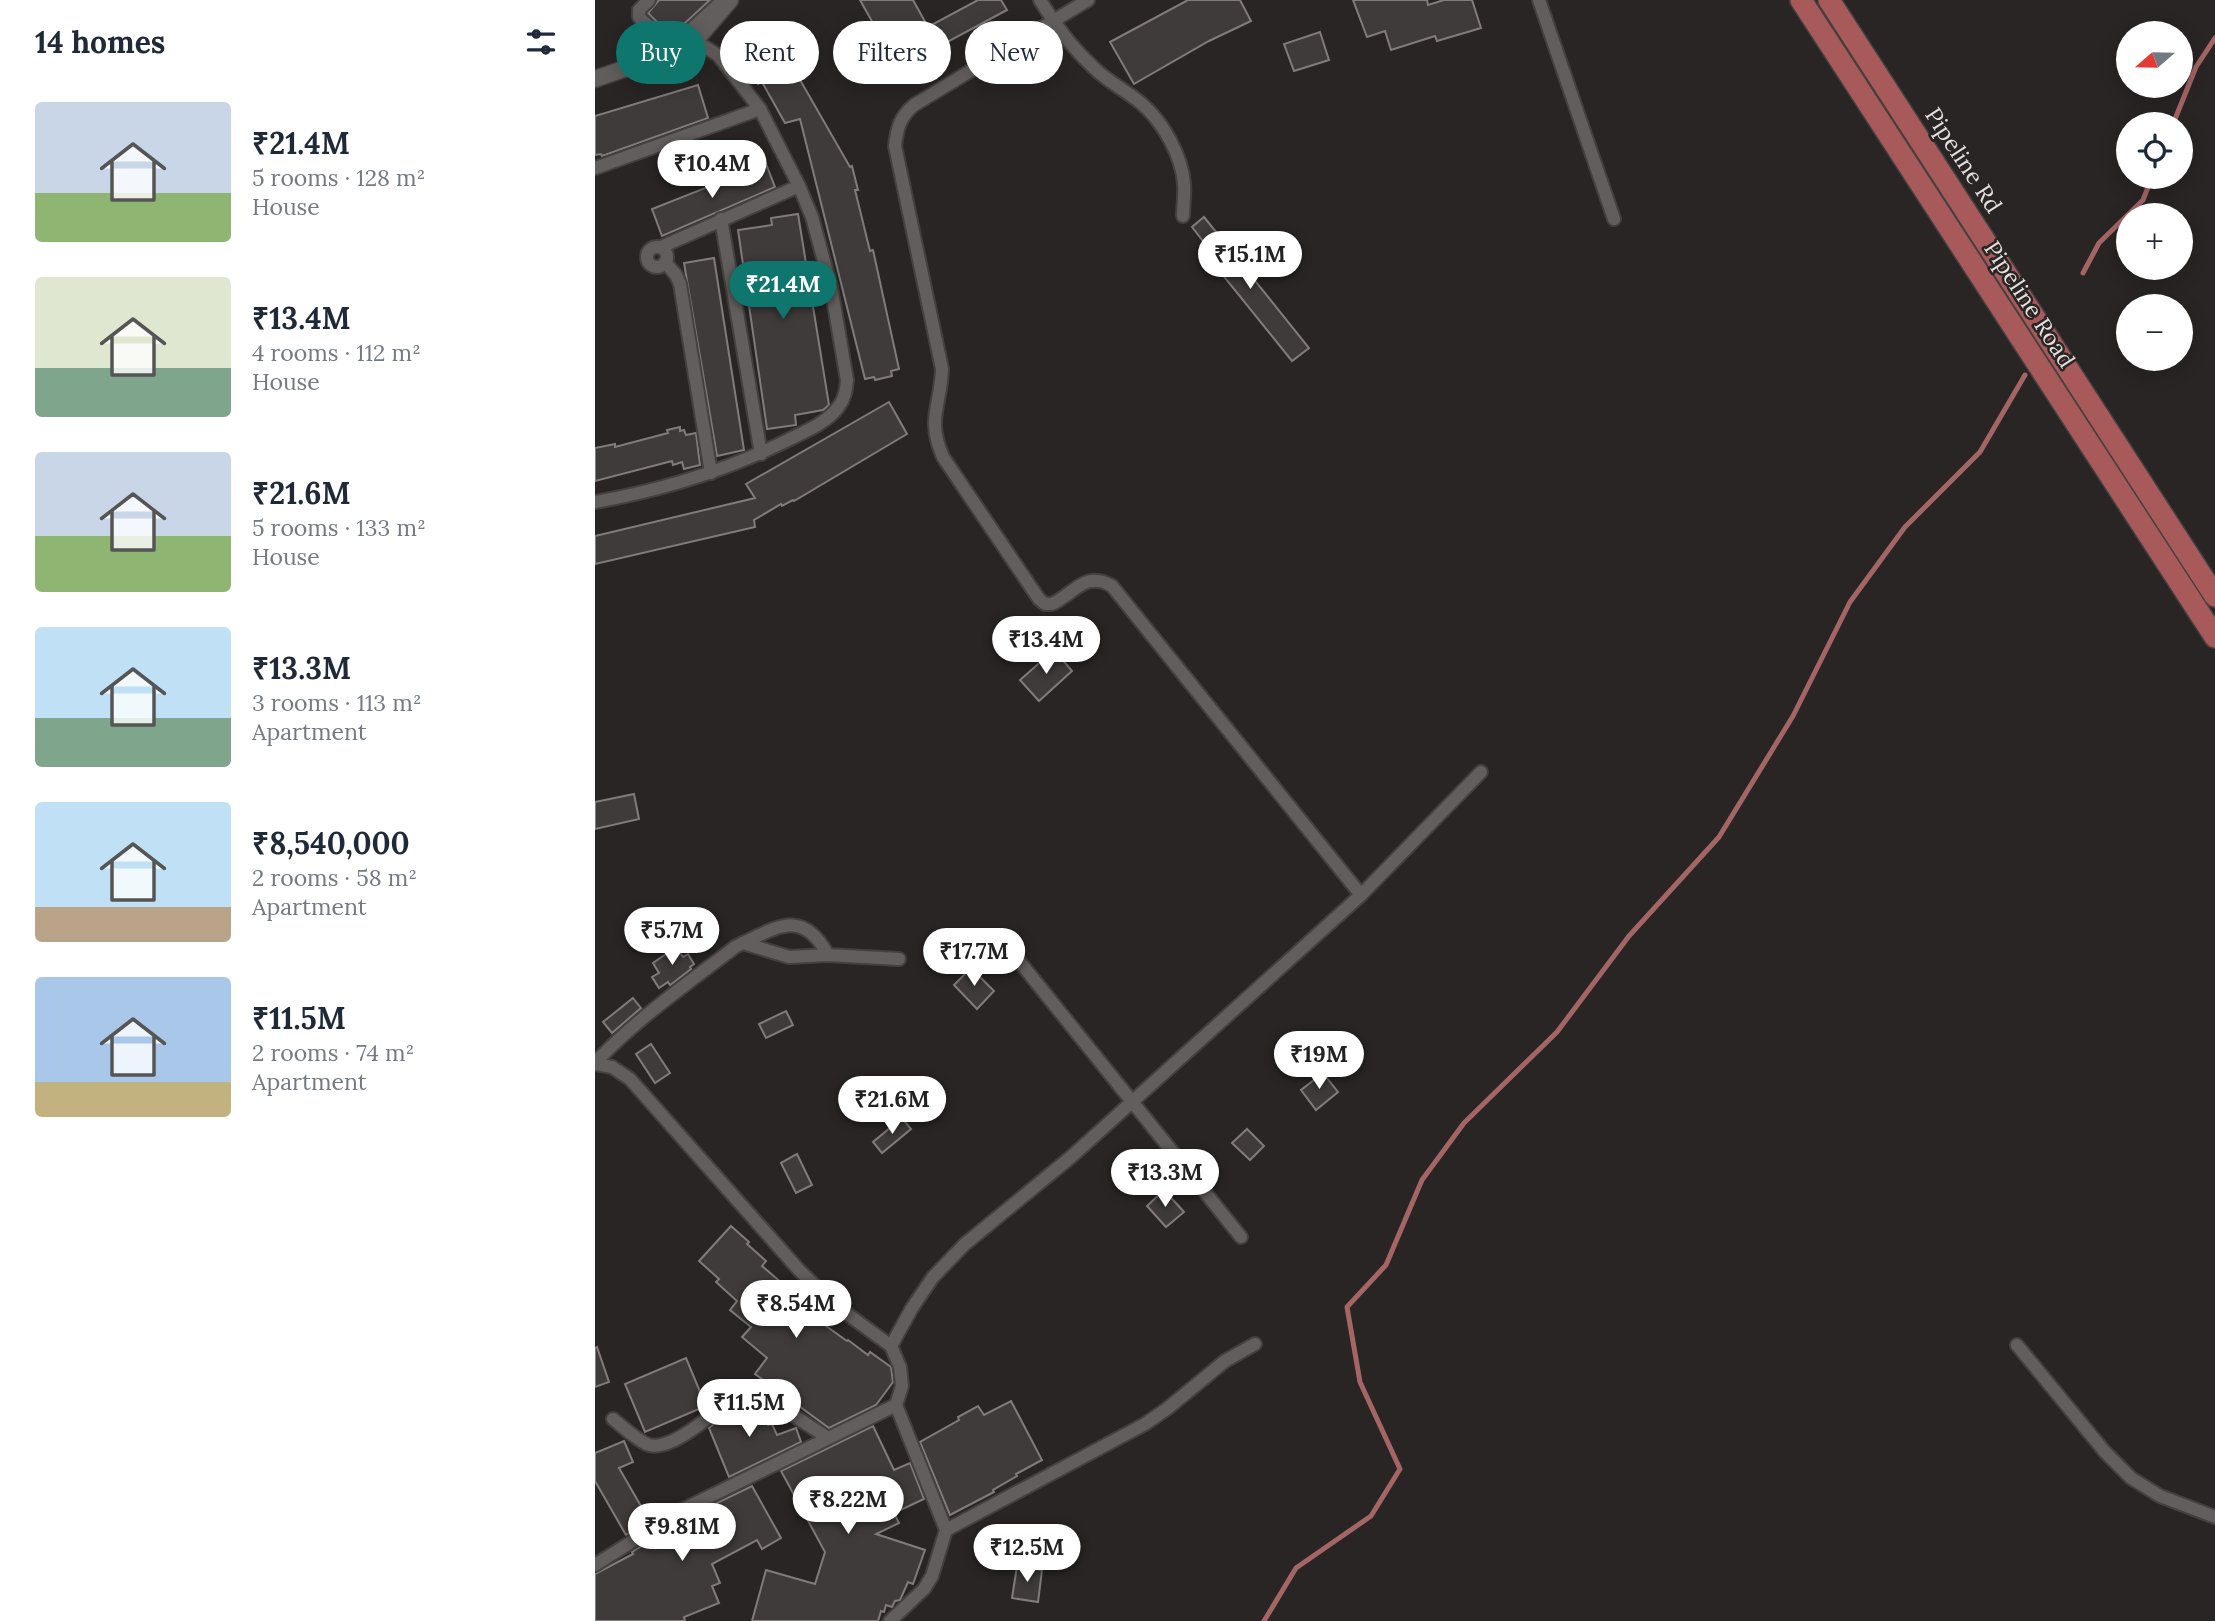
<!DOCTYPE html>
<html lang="en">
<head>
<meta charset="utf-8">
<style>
	body { margin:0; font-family:Lora,serif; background:#f2f2f3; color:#1f2937; height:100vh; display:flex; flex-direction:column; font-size:26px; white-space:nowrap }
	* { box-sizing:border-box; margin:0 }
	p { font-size:23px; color:#747a83 }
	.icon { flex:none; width:38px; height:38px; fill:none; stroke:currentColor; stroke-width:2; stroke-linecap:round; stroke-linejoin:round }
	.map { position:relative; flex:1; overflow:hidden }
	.panel { display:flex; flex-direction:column; background:#fff; width:595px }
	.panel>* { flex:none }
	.top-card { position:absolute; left:21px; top:21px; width:665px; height:63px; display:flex; gap:14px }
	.needle { width:46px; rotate:250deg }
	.buttons { position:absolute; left:1521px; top:21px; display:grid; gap:14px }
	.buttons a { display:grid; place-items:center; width:77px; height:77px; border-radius:50%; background:#fff; box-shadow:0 4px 18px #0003; font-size:35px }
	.price { position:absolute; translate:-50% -60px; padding:0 16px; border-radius:24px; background:#fff; color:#222; font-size:23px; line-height:46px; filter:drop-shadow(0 2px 4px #0008) }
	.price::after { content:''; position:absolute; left:50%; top:42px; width:21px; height:16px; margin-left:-10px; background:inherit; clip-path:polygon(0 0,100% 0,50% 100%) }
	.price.on { background:#0f766e; color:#fff }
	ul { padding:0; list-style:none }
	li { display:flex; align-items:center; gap:21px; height:175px; padding:0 35px }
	li span { display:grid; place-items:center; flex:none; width:196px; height:140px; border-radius:7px; color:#555 }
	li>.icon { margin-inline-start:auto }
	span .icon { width:84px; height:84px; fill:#fffc; stroke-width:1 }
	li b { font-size:30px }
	h2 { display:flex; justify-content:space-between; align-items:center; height:84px; padding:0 35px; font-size:30px }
	.pill { padding:0 24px; border-radius:32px; background:#fff; box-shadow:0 4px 18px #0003; font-size:24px; line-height:63px }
	.pill.on { background:#0f766e; color:#fff }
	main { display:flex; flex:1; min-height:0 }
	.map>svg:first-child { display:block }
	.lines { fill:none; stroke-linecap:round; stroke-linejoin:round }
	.stream { stroke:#a46565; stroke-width:5 }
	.building { fill:#403b3b; stroke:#817b7b; stroke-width:2 }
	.minor-casing { stroke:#444040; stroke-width:16 }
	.tertiary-casing { stroke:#444040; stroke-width:19 }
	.primary-casing { stroke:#444040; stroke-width:24 }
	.minor { stroke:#635e5e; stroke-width:12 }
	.tertiary { stroke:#635e5e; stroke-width:16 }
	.primary { stroke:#a85959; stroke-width:21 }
	.labels { text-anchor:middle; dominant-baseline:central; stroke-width:5; stroke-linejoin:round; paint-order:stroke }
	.street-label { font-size:23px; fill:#e3e0df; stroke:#2a2525 }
</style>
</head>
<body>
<main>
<section class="panel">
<h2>14 homes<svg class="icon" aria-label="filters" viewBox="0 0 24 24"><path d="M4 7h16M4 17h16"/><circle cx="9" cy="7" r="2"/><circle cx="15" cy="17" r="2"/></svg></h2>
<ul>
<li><span style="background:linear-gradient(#c9d6e8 65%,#8fb573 0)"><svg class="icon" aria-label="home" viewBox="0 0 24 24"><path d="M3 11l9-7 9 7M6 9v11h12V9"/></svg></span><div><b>₹21.4M</b><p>5 rooms · 128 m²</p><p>House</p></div></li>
<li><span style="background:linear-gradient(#dfe7d0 65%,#7fa58c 0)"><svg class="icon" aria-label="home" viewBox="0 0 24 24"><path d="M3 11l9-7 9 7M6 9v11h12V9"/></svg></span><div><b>₹13.4M</b><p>4 rooms · 112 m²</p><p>House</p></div></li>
<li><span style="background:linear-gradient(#c9d6e8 60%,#8fb573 0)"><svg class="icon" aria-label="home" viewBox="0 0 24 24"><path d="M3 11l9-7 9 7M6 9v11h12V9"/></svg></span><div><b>₹21.6M</b><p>5 rooms · 133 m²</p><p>House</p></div></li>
<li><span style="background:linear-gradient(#bfe0f5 65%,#7fa58c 0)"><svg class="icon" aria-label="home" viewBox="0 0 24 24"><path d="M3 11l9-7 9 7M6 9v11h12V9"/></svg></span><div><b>₹13.3M</b><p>3 rooms · 113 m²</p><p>Apartment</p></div></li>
<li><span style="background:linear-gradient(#bfe0f5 75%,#b9a48a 0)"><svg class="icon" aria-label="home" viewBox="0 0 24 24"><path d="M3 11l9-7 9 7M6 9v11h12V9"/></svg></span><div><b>₹8,540,000</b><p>2 rooms · 58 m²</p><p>Apartment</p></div></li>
<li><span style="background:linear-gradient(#a9c7e8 75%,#c2b280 0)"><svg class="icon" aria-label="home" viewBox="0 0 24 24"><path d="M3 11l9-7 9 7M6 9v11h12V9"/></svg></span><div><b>₹11.5M</b><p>2 rooms · 74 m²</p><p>Apartment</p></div></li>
</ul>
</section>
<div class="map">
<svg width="1620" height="1621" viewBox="0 0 1620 1621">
	<rect width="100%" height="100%" fill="#2a2525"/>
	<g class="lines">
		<g class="stream">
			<polyline points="1578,124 1601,67 1620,38"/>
			<polyline points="1488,273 1504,243 1548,200 1557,177"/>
			<polyline points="669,1621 701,1568 776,1516 805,1469 765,1382 752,1307 791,1265 827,1180 869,1123 962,1032 1034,936 1124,837 1198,716 1255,602 1310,527 1385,452 1430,375"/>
		</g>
	</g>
	<g class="building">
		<polygon points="64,0 115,0 76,36 53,13"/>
		<polygon points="265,0 318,0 333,27 383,0 406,0 412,10 302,69 296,57 297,57"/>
		<polygon points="593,0 645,0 656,21 614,41 539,84 515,42"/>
		<polygon points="758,0 832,0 833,5 849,0 877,0 886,28 842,41 840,36 796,50 790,31 772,37"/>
		<polygon points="173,24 255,167 257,166 263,190 260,190 275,251 278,250 304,369 296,371 297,376 280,380 279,377 270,379 205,119 190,123 167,82 163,84 140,43 148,38 146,35 159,27 162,31"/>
		<polygon points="725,32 734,60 699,71 689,44"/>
		<polygon points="103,85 113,118 7,156 6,154 0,155 0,116"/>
		<polygon points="171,164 180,187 67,236 57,209"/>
		<polygon points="203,214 234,405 228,410 200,415 201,425 172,429 143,230 177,225 176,218"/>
		<polygon points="609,217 714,348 697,361 610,253 614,249 597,227"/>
		<polygon points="119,258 149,450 122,456 89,263"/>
		<polygon points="294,402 312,434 199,501 198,500 187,506 186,504 159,520 160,527 0,564 0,536 160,498 151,484"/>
		<polygon points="85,427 85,431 89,430 91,435 101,433 105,465 89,469 87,462 78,465 77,461 0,481 0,448 20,444 20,447 73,433 72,430"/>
		<polygon points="459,650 477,671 444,701 425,680"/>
		<polygon points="39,794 44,819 0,829 0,802"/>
		<polygon points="81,947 88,957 93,954 99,964 95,967 96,969 78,983 75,985 73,982 64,988 57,977 64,973 58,963"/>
		<polygon points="376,968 399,991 382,1009 359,985"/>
		<polygon points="38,998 46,1008 17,1033 8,1022"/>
		<polygon points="191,1011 198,1025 171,1038 164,1024"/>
		<polygon points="56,1044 75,1073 60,1083 41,1054"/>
		<polygon points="728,1073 743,1092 721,1110 706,1090"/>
		<polygon points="307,1118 316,1129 287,1153 278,1142"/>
		<polygon points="652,1129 669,1146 655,1160 637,1143"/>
		<polygon points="202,1154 217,1185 201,1193 186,1163"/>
		<polygon points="569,1190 589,1212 571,1227 552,1206"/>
		<polygon points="136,1226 154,1242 152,1244 171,1261 167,1266 188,1284 180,1293 204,1313 207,1309 252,1341 253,1340 273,1355 275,1352 296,1367 298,1382 281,1405 234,1428 160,1374 172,1358 147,1337 156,1327 135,1310 142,1301 121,1282 124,1279 104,1261"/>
		<polygon points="2,1347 14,1382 0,1387 0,1348"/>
		<polygon points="91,1358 111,1406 50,1432 30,1384"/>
		<polygon points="416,1401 447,1460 421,1474 422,1476 398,1490 399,1492 355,1515 325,1442 364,1420 363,1417 383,1406 389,1415"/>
		<polygon points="164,1403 173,1425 177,1424 182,1435 201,1428 206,1442 134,1477 114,1428 125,1419"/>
		<polygon points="278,1426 299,1470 315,1463 329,1499 299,1513 304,1523 281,1534 330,1550 318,1584 313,1582 305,1600 300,1601 297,1607 291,1605 289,1612 286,1611 283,1621 157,1621 171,1570 220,1584 230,1552 186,1471"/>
		<polygon points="29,1441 38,1462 24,1468 54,1520 31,1535 0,1481 0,1453"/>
		<polygon points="157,1486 186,1538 167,1549 162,1540 117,1564 125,1583 117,1586 124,1603 89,1617 90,1621 0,1621 0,1574 38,1554 37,1552 89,1519"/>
		<polygon points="422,1566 447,1570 443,1602 417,1598"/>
	</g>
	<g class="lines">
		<defs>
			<g id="minor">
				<polyline points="54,0 44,10 44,17 80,51"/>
				<path d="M445 0C460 25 477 48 499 68 513 82 532 91 547 104 568 122 587 156 589 184 590 194 588 206 588 216"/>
				<path d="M493 0 319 105C305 117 302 128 300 146L347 369C346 406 331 418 348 457L444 599 450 604H457C479 594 490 570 517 586L766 895"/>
				<polyline points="944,0 1019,219"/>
				<polyline points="77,47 126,2"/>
				<polyline points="0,168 165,109"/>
				<polyline points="126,219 166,454"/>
				<polyline points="66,247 204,186"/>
				<circle cx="62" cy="257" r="10"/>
				<polyline points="70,262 81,275 85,284 116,473"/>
				<path d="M0 502C68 490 133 470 195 439 213 430 233 422 244 406 250 398 251 390 252 380L236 287 217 217 204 186 165 109 123 55 100 41"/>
				<path d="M148 943C185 925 209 910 233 955"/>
				<polyline points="416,951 646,1237"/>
				<path d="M0 1063C41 1019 92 984 140 947L148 943 194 957 233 955 304 959"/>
				<polyline points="0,1064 17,1067 35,1079 204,1270 240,1305 296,1346 305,1367 307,1386 301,1405 85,1511 0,1565"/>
				<polyline points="1422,1345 1510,1452 1536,1478 1565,1496 1620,1517"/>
				<polyline points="296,1346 317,1308 338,1277 370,1244 476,1157 766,895 886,772"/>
				<path d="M18 1419C27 1426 44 1442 54 1445 80 1452 129 1403 148 1389L164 1393 233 1438"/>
				<polyline points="351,1530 550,1424 573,1408 630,1361 660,1344"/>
				<polyline points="295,1621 329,1589 337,1576 351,1530 301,1405"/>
			</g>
			<polyline id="tertiary" points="0,79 80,51 100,41 135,0"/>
			<g id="primary">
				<polyline points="1206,0 1620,637"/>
				<polyline points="1234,0 1620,596"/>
			</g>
		</defs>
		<use href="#minor" class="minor-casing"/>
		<use href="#tertiary" class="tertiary-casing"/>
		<use href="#primary" class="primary-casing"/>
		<use href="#minor" class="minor"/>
		<use href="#tertiary" class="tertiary"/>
		<use href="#primary" class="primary"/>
	</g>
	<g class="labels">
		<g class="street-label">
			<text transform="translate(1369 160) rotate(57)">Pipeline Rd</text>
			<text transform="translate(1435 304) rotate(57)">Pipeline Road</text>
		</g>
	</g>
</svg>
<div class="buttons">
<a><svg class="needle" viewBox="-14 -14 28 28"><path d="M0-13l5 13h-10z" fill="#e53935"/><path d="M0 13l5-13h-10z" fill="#747a83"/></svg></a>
<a><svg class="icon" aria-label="locate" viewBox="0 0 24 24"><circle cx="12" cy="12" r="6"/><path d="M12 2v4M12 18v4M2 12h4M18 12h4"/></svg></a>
<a>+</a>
<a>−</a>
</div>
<b class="price" style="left:117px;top:200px">₹10.4M</b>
<b class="price" style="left:655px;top:291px">₹15.1M</b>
<b class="price on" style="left:188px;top:321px">₹21.4M</b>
<b class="price" style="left:451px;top:676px">₹13.4M</b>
<b class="price" style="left:77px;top:967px">₹5.7M</b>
<b class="price" style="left:379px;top:988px">₹17.7M</b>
<b class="price" style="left:724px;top:1091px">₹19M</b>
<b class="price" style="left:297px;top:1136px">₹21.6M</b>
<b class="price" style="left:570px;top:1209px">₹13.3M</b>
<b class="price" style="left:201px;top:1340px">₹8.54M</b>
<b class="price" style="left:154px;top:1439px">₹11.5M</b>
<b class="price" style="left:253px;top:1536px">₹8.22M</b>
<b class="price" style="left:87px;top:1563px">₹9.81M</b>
<b class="price" style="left:432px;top:1584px">₹12.5M</b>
<div class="top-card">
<a class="pill on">Buy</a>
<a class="pill">Rent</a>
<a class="pill">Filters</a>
<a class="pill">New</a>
</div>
</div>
</main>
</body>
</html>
